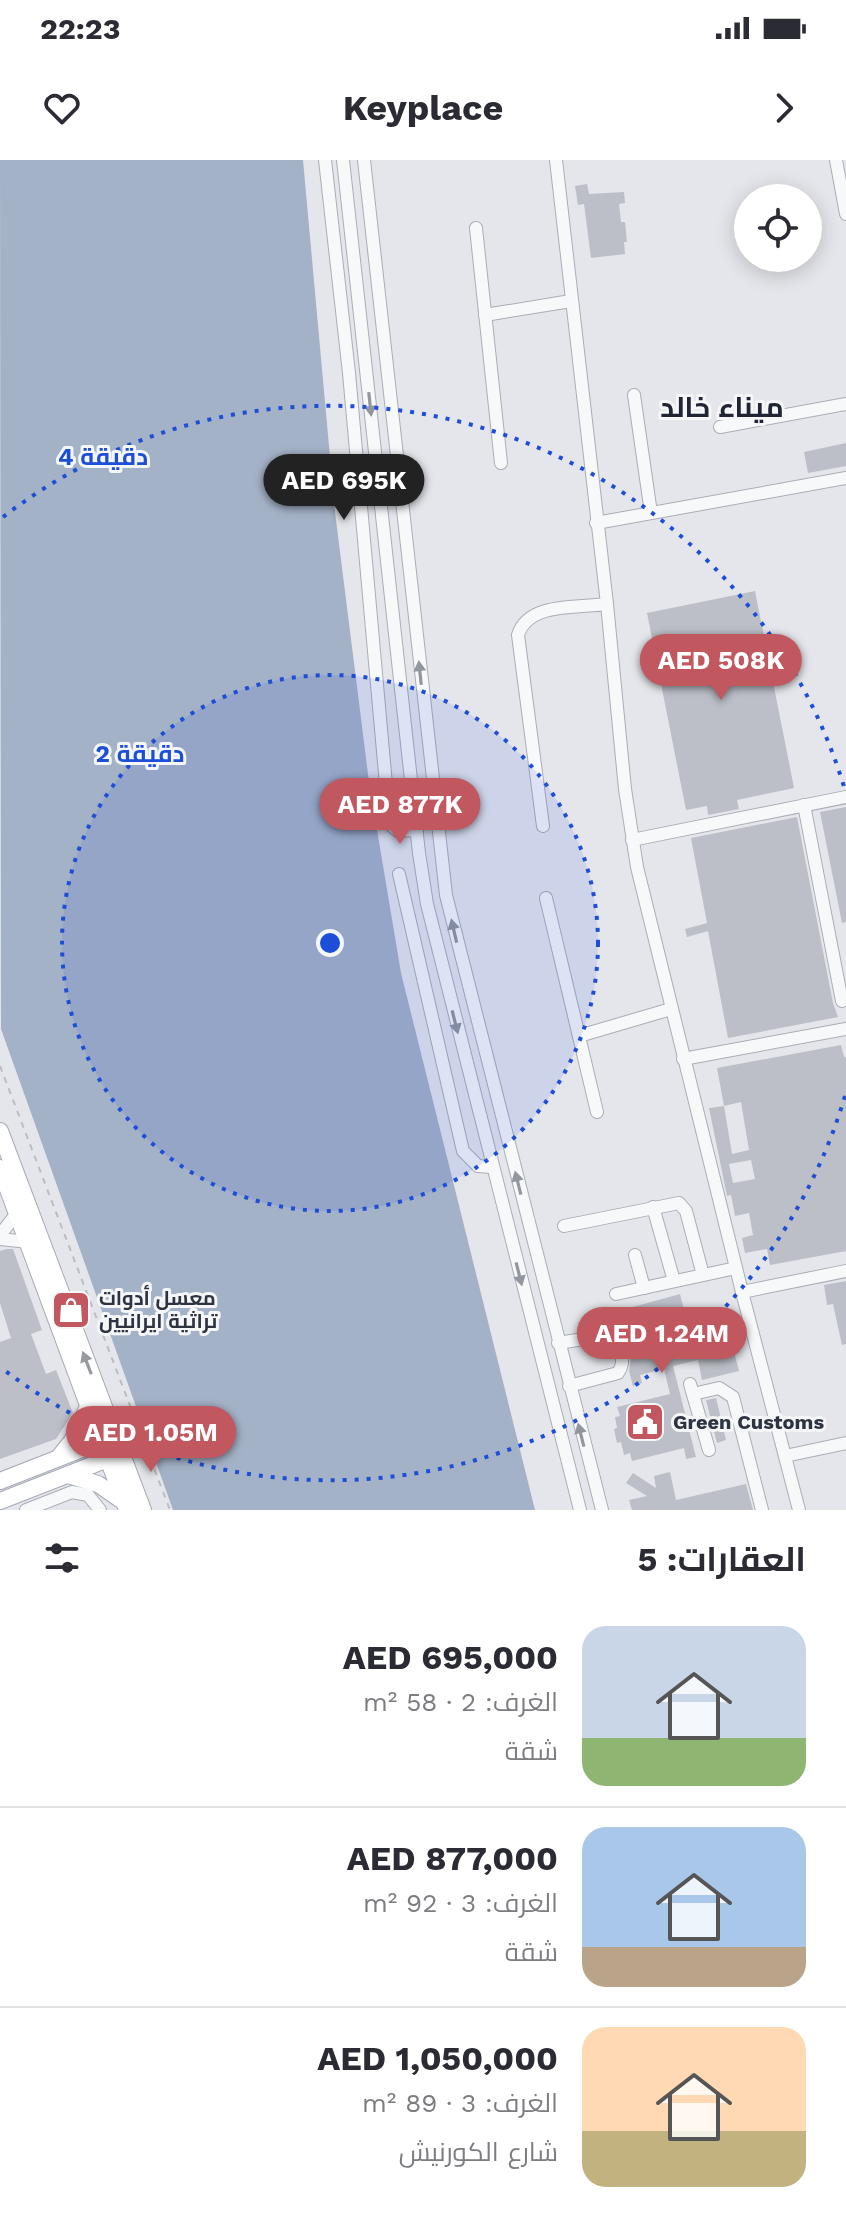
<!DOCTYPE html>
<html lang="ar">
<head>
<meta charset="utf-8">
<style>
	body { margin:0; font-family:"Work Sans",Cairo,sans-serif; background:#f2f2f3; color:#2b2b33; direction:rtl; height:100vh; display:flex; flex-direction:column; font-size:30px; white-space:nowrap }
	* { box-sizing:border-box; margin:0 }
	p { font-size:26px; color:#7c7c81 }
	.icon { flex:none; width:44px; height:44px; fill:none; stroke:currentColor; stroke-width:2; stroke-linecap:round; stroke-linejoin:round }
	.map { position:relative; height:1350px; overflow:hidden; direction:ltr }
	.side { display:flex; flex-direction:column; background:#fff; flex:1 }
	.side>* { flex:none }
	.controls { position:absolute; left:734px; top:24px; display:grid; gap:16px }
	.controls a { display:grid; place-items:center; width:88px; height:88px; border-radius:50%; background:#fff; box-shadow:0 4px 20px #0003; font-size:40px }
	.price { position:absolute; translate:-50% -68px; padding:0 18px; border-radius:28px; background:#c1585f; color:#fff; font-size:26px; line-height:52px; filter:drop-shadow(0 2px 4px #0008) }
	.price::after { content:''; position:absolute; left:50%; top:48px; width:24px; height:18px; margin-left:-12px; background:inherit; clip-path:polygon(0 0,100% 0,50% 100%) }
	.price.selected { background:#222; color:#fff }
	ul { padding:0; list-style:none }
	li { display:flex; align-items:center; gap:24px; height:200px; padding:0 40px }
	li+li { border-top:2px solid #e1e1e2 }
	li span { display:grid; place-items:center; flex:none; width:224px; height:160px; border-radius:24px; color:#555 }
	li>.icon { margin-inline-start:auto }
	span .icon { width:96px; height:96px; fill:#fffc; stroke-width:1 }
	li b { font-size:34px }
	h2 { display:flex; justify-content:space-between; align-items:center; height:96px; padding:0 40px; font-size:34px }
	.status { display:flex; justify-content:space-between; align-items:center; height:56px; padding:0 40px; background:#fff; direction:ltr }
	.status svg { height:22px; fill:currentColor }
	header { display:flex; justify-content:space-between; align-items:center; height:104px; padding:0 40px; background:#fff; font-size:36px; font-weight:700 }
	.map>svg:first-child { display:block }
	.water { fill:#a4b2c7 }
	.building { fill:#bcbfc7; fill-rule:evenodd }
	.lines { fill:none; stroke-linecap:round; stroke-linejoin:round }
	.minor-casing { stroke:#aaadb5; stroke-width:14 }
	.major-casing { stroke:#a5aab5; stroke-width:18 }
	.path { stroke:#bbbdc2; stroke-width:2; stroke-dasharray:6 6; stroke-linecap:butt }
	.minor { stroke:#f7f8f9; stroke-width:12 }
	.major { stroke:#fff; stroke-width:16 }
	.oneway { fill:#92969e }
	.oneway2 { fill:#9699a0 }
	.ring { fill:none; stroke:#1d4ed8; stroke-width:4; stroke-dasharray:4 8 }
	.labels { text-anchor:middle; dominant-baseline:central; stroke-width:6; stroke-linejoin:round; paint-order:stroke }
	.poi-label { font-size:20px; font-weight:bold; fill:#2e3342; stroke:#f4f6f8; text-anchor:start }
	.district-label { font-size:28px; font-weight:bold; fill:#202433; stroke:#f4f6f8 }
	.centre { fill:#1d4ed8; stroke:#f4f6f8; stroke-width:4 }
	.ring-label { font-size:24px; text-anchor:middle; font-weight:bold; fill:#1d4ed8; stroke:#f4f6f8; stroke-width:6; stroke-linejoin:round; paint-order:stroke }
</style>
</head>
<body>
<div class="status"><b>22:23</b><svg viewBox="0 0 49 12"><path d="M0 12V9h3v3zM5 12V6h3v6zM10 12V3h3v9zM15 12V0h3v12zM26 1h20v11H26zM47 4h2v5h-2z"/></svg></div>
<header><svg class="icon" aria-label="forward" viewBox="0 0 24 24"><path d="M9 5l7 7-7 7"/></svg>Keyplace<svg class="icon" aria-label="heart" viewBox="0 0 24 24"><path d="M12 20l-8-8c-3-5 5-10 8-4 3-6 11-1 8 4z"/></svg></header>
<div class="map">
<svg width="846" height="1350" viewBox="0 0 846 1350">
	<rect width="100%" height="100%" fill="#e5e6eb"/>
	<polygon class="water" points="0,0 303,0 335,352 369,622 401,813 535,1350 173,1350 1,869"/>
	<g class="building">
		<polygon points="587,24 589,34 624,32 625,43 619,44 621,62 625,62 627,82 624,82 625,94 591,98 584,44 578,45 575,26"/>
		<polygon points="846,283 846,306 808,313 804,292"/>
		<polygon points="755,431 794,628 737,640 739,649 708,655 707,646 686,650 647,453"/>
		<polygon points="846,647 846,762 842,763 820,652"/>
		<polygon points="797,657 833,843 838,857 728,878 708,771 687,777 685,769 707,763 691,678"/>
		<path d="M841 885 844 897H846V1091L770 1105 767 1089 745 1093 742 1078 753 1075 749 1053 735 1056 731 1035 727 1036 709 948 724 946 717 908ZM741 942 749 990 732 994 724 946ZM751 1000 755 1019 733 1023 729 1004Z"/>
		<polygon points="7,1089 13,1089 42,1170 31,1174 46,1214 56,1210 73,1253 56,1279 0,1299 0,1182 11,1178 0,1143 0,1091"/>
		<polygon points="846,1121 846,1184 842,1185 833,1144 827,1145 824,1125"/>
		<polygon points="680,1134 688,1166 701,1163 710,1199 734,1192 739,1211 702,1220 698,1200 673,1206 696,1297 686,1299 684,1288 632,1301 630,1293 624,1295 621,1282 617,1283 614,1269 617,1268 615,1257 620,1256 617,1247 670,1234 664,1209 640,1215 642,1223 633,1226 629,1211 631,1198 628,1183 619,1171 617,1161 606,1164 604,1155"/>
		<polygon points="716,1238 726,1280 717,1283 706,1240"/>
		<polygon points="670,1312 676,1340 746,1324 753,1350 632,1350 629,1340 647,1336 626,1323 633,1313 656,1328 654,1316"/>
	</g>
	<g class="lines">
		<defs>
			<g id="minor">
				<polyline points="325,0 349,213 389,658 392,666 398,671 417,670"/>
				<polyline points="343,0 419,693 427,744 580,1350"/>
				<polyline points="364,0 446,735 602,1350"/>
				<polyline points="556,0 607,444 625,629 637,707 742,1132 799,1350"/>
				<polyline points="836,0 846,54"/>
				<polyline points="476,68 501,303"/>
				<polyline points="485,155 571,141"/>
				<polyline points="634,235 651,353"/>
				<polyline points="720,267 846,244"/>
				<polyline points="596,363 846,318"/>
				<polyline points="804,645 842,841"/>
				<path d="M543 666 518 475C528 442 578 448 607 444"/>
				<polyline points="632,680 846,637"/>
				<polyline points="399,714 463,991 478,1006 492,1007"/>
				<polyline points="546,738 597,952"/>
				<polyline points="579,876 671,849"/>
				<polyline points="683,899 846,869"/>
				<polyline points="653,1047 674,1121"/>
				<polyline points="564,1066 679,1043 686,1051 703,1115"/>
				<polyline points="0,1075 17,1053"/>
				<polyline points="0,1079 28,1082"/>
				<polyline points="635,1095 644,1128"/>
				<polyline points="742,1132 846,1111"/>
				<polyline points="616,1134 736,1108"/>
				<path d="M558 1183 609 1175C622 1180 626 1202 618 1213L569 1226"/>
				<polyline points="690,1224 709,1290"/>
				<polyline points="693,1234 719,1228 733,1237 762,1350"/>
				<polyline points="785,1296 846,1283"/>
				<polyline points="26,1350 72,1332 88,1335 100,1350"/>
			</g>
			<g id="major">
				<polyline points="0,971 143,1350"/>
				<polyline points="0,1008 127,1350"/>
				<polyline points="59,1297 72,1281 88,1247"/>
				<polyline points="68,1315 98,1324 124,1342"/>
				<polyline points="0,1321 110,1278"/>
				<polyline points="0,1341 118,1295"/>
			</g>
		</defs>
		<use href="#minor" class="minor-casing"/>
		<use href="#major" class="major-casing"/>
		<polyline class="path" points="0,906 170,1350"/>
		<use href="#minor" class="minor"/>
		<use href="#major" class="major"/>
	</g>
	<defs><path id="oneway-solid" d="M-6-.8H1V-3.2L6.5 0L1 3.2V.8H-6Z" transform="scale(2)"/></defs>
	<g class="oneway">
		<use href="#oneway-solid" transform="translate(370 244) rotate(84)"/>
		<use href="#oneway-solid" transform="translate(420 513) rotate(-96)"/>
		<use href="#oneway-solid" transform="translate(454 771) rotate(-103)"/>
		<use href="#oneway-solid" transform="translate(455 862) rotate(76)"/>
		<use href="#oneway-solid" transform="translate(518 1023) rotate(-104)"/>
		<use href="#oneway-solid" transform="translate(519 1114) rotate(76)"/>
		<use href="#oneway-solid" transform="translate(581 1275) rotate(-104)"/>
	</g>
	<use class="oneway2" href="#oneway-solid" transform="translate(87 1203) rotate(-111)"/>
	<circle cx="330" cy="783" r="268" fill="#1d4ed8" fill-opacity=".12"/>
	<g class="ring">
		<circle cx="330" cy="783" r="268"/>
		<path d="M845 936A537 537 0 0 1 3 1209M3 357A537 537 0 0 1 845 630"/>
	</g>
	<defs>
		<symbol id="shop-square" viewBox="-11 -11 22 22"><rect x="-9" y="-9" width="18" height="18" rx="4" fill="#c1585f" stroke="#f4f6f8"/><path d="M-5-2.5h2.3a2.7 3.5 0 0 1 5.4 0H5L5.5 6h-11ZM-1.5-2.5h3a1.5 2.3 0 0 0-3 0Z" fill="#fff"/></symbol>
		<symbol id="civic-square" viewBox="-11 -11 22 22"><rect x="-9" y="-9" width="18" height="18" rx="4" fill="#c1585f" stroke="#f4f6f8"/><path d="M-.6-6.5H3V-4.5H.6V-3L4-1V1h2V6H-6V1h2V-1L-.6-3ZM-1.2 2.5V6h2.4V2.5Z" fill="#fff"/></symbol>
	</defs>
	<g fill-rule="evenodd">
		<use href="#shop-square" x="49" y="1128" width="44" height="44"/>
		<use href="#civic-square" x="623" y="1240" width="44" height="44"/>
	</g>
	<g class="labels">
		<g class="poi-label">
			<text x="99" y="1138">معسل أدوات<tspan x="99" dy="23">تراثية ايرانيين</tspan></text>
			<text x="673" y="1262">Green Customs</text>
		</g>
		<g class="district-label">
			<text x="722" y="247">ميناء خالد</text>
		</g>
	</g>
	<circle cx="330" cy="783" r="12" class="centre"/>
	<g class="ring-label">
		<text x="103" y="305">4 دقيقة</text>
		<text x="140" y="602">2 دقيقة</text>
	</g>
</svg>
<div class="controls">
<a><svg class="icon" aria-label="locate" viewBox="0 0 24 24"><circle cx="12" cy="12" r="6"/><path d="M12 2v4M12 18v4M2 12h4M18 12h4"/></svg></a>
</div>
<b class="price selected" style="left:344px;top:362px">AED 695K</b>
<b class="price" style="left:721px;top:542px">AED 508K</b>
<b class="price" style="left:400px;top:686px">AED 877K</b>
<b class="price" style="left:662px;top:1215px">AED 1.24M</b>
<b class="price" style="left:151px;top:1314px">AED 1.05M</b>
</div>
<section class="side">
<h2>العقارات: 5<svg class="icon" aria-label="filters" viewBox="0 0 24 24"><path d="M4 7h16M4 17h16"/><circle cx="9" cy="7" r="2"/><circle cx="15" cy="17" r="2"/></svg></h2>
<ul>
<li><span style="background:linear-gradient(#c9d6e8 70%,#8fb573 0)"><svg class="icon" aria-label="home" viewBox="0 0 24 24"><path d="M3 11l9-7 9 7M6 9v11h12V9"/></svg></span><div><b>AED 695,000</b><p>الغرف: 2 · 58 m²</p><p>شقة</p></div></li>
<li><span style="background:linear-gradient(#a9c7e8 75%,#b9a48a 0)"><svg class="icon" aria-label="home" viewBox="0 0 24 24"><path d="M3 11l9-7 9 7M6 9v11h12V9"/></svg></span><div><b>AED 877,000</b><p>الغرف: 3 · 92 m²</p><p>شقة</p></div></li>
<li><span style="background:linear-gradient(#ffd9b3 65%,#c2b280 0)"><svg class="icon" aria-label="home" viewBox="0 0 24 24"><path d="M3 11l9-7 9 7M6 9v11h12V9"/></svg></span><div><b>AED 1,050,000</b><p>الغرف: 3 · 89 m²</p><p>شارع الكورنيش</p></div></li>
</ul>
</section>
</body>
</html>
